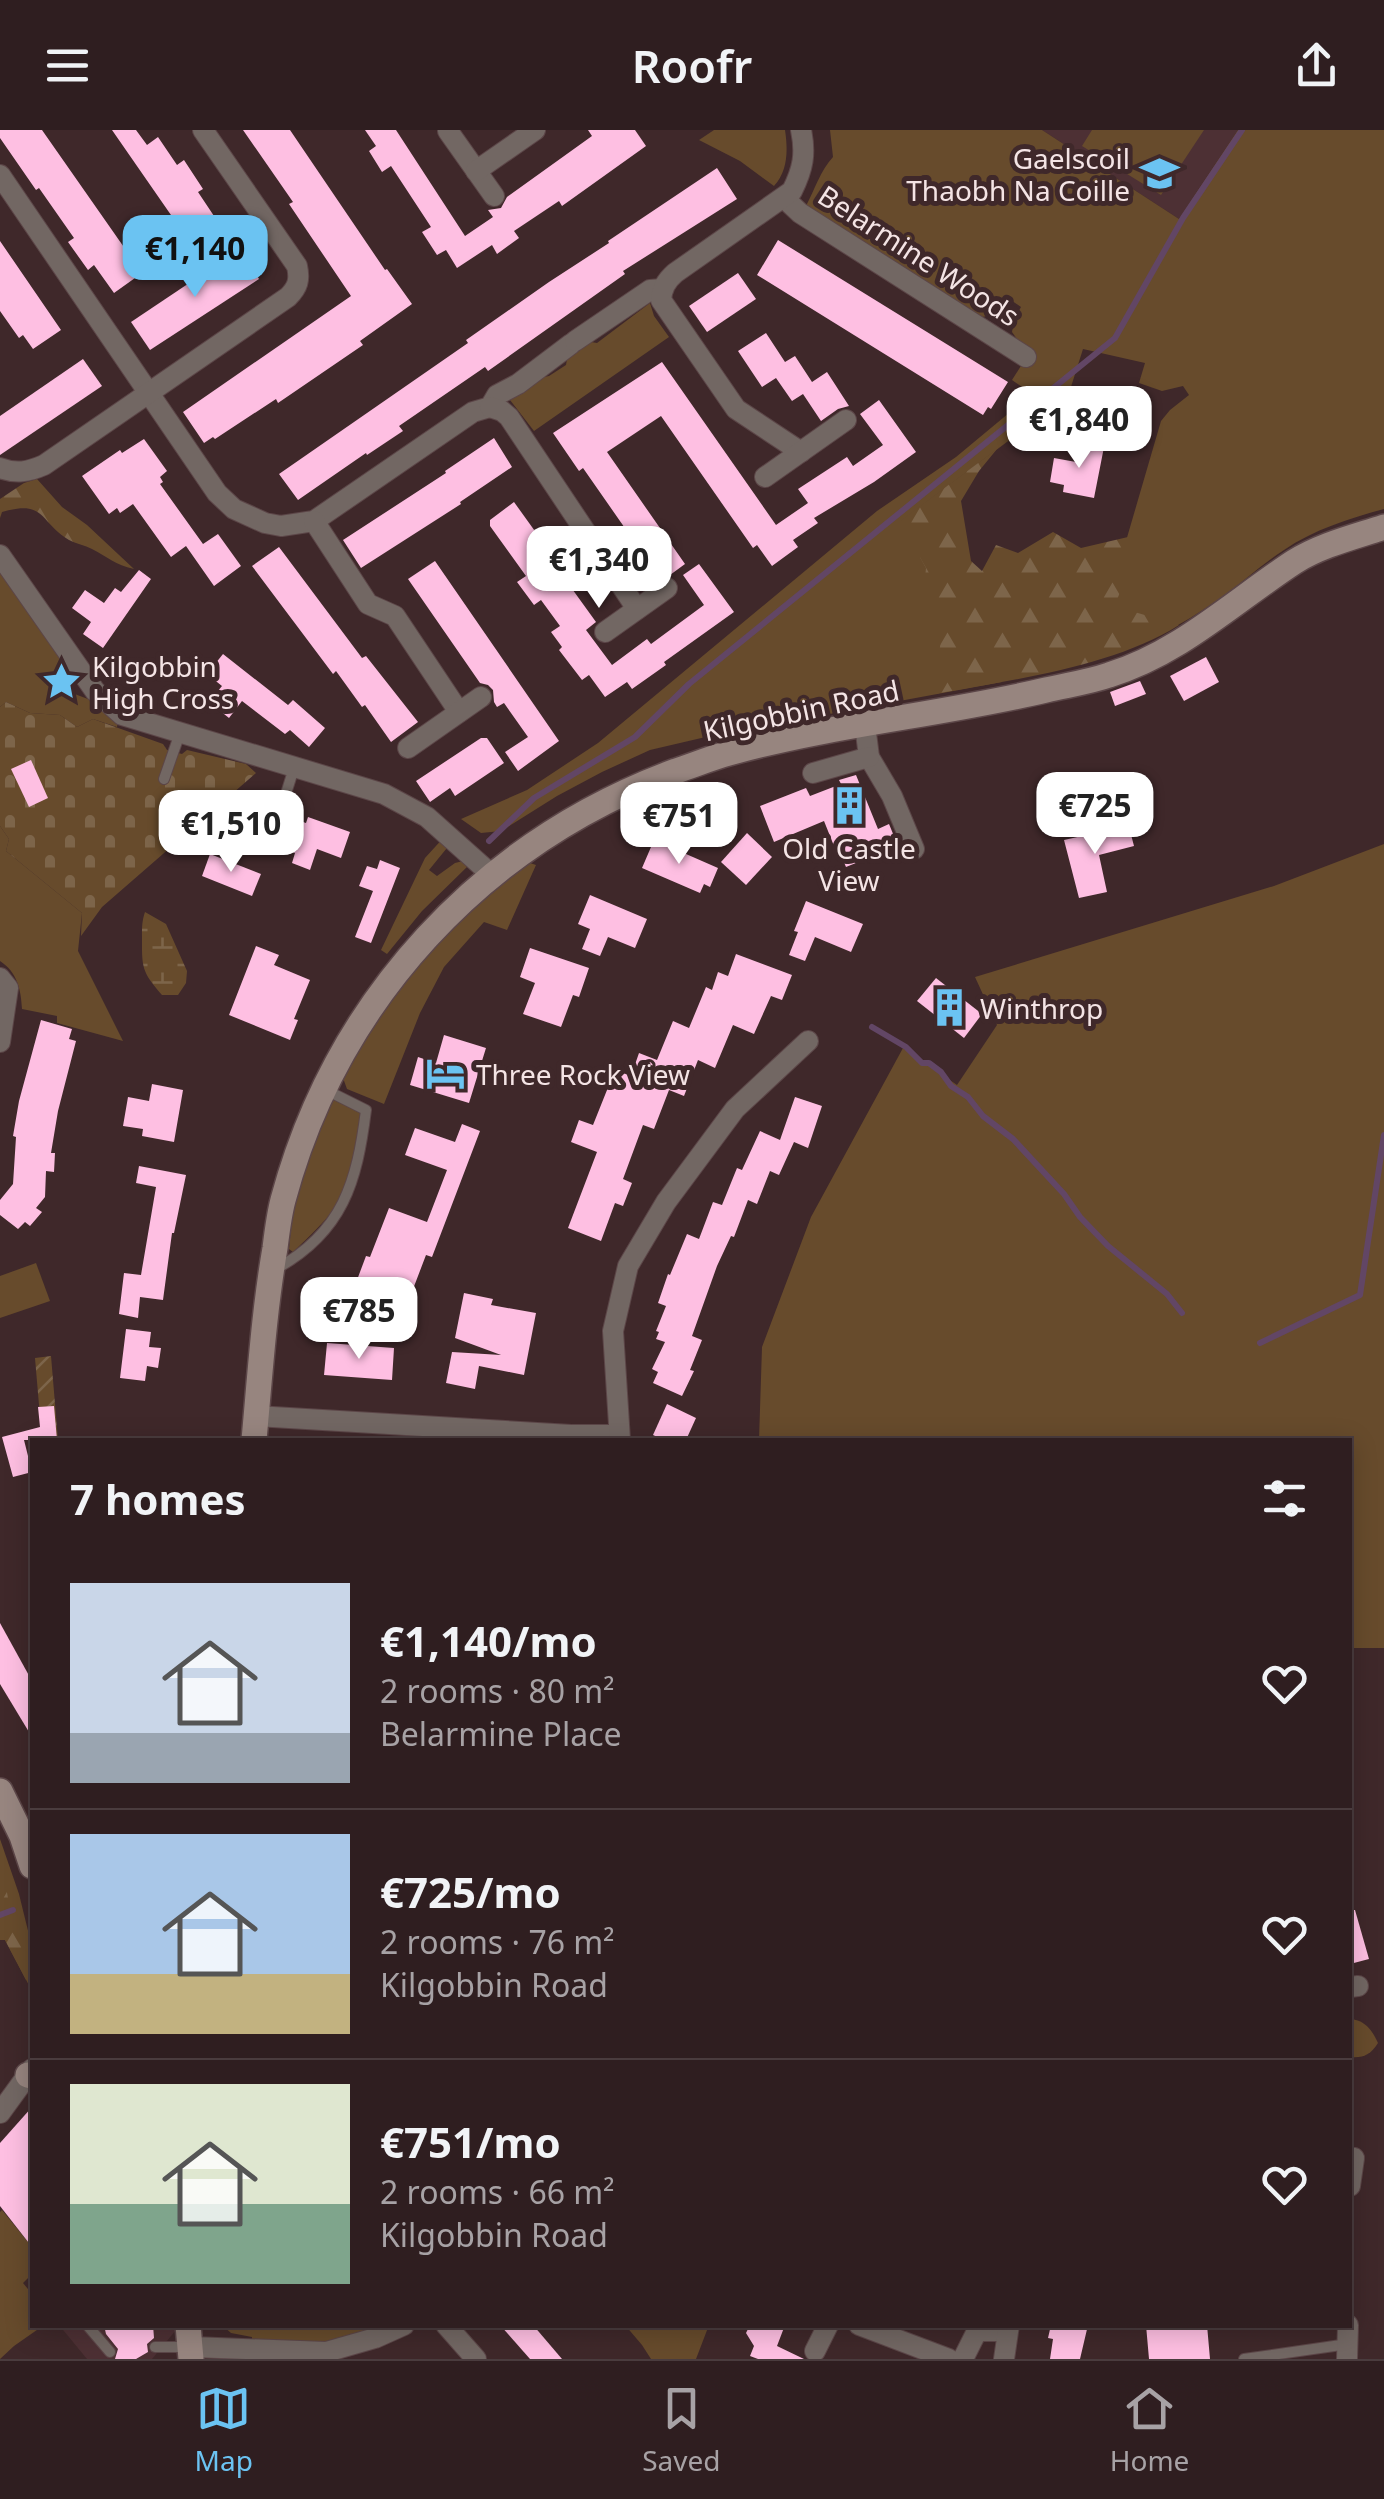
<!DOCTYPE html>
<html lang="en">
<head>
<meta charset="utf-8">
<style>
	body { margin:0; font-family:"Noto Sans",sans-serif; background:#3b2b2d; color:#f1f3f6; height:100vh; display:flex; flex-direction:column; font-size:38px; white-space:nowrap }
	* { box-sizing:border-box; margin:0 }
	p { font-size:32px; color:#a7a2a5 }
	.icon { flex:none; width:55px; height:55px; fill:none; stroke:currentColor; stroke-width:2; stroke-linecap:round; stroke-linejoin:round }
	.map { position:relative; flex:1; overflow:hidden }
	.side { position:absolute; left:30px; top:1308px; width:1322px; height:890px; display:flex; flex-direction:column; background:#2f1e20; border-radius:0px; box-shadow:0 5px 25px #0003,0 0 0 2px #4a3c3e }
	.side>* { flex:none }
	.price { position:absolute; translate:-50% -85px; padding:0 22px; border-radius:20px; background:#fff; color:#222; font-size:32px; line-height:65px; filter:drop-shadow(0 2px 5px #0008) }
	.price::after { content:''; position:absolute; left:50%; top:60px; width:30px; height:22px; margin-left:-15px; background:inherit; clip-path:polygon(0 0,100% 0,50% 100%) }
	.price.selected { background:#6bc3f2; color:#111 }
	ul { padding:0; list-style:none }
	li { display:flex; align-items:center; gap:30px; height:250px; padding:0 40px }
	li+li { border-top:2px solid #4a3c3e }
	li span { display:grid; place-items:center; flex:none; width:280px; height:200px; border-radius:0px; color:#555 }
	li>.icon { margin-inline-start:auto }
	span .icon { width:120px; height:120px; fill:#fffc; stroke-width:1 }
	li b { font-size:42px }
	h2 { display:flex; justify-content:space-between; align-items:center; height:120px; padding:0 40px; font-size:42px }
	header { display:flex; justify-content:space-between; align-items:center; height:130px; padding:0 40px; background:#2f1e20; font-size:45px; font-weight:600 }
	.menu { display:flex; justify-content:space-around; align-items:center; height:140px; border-top:2px solid #4a3c3e; background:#2f1e20; font-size:28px; color:#a7a2a5 }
	.menu a { display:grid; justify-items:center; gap:5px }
	.menu .selected { color:#6bc3f2 }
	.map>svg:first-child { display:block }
	.built { fill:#4d3034 }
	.green { fill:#674b2c }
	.forest { fill:url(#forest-firs) }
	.wetland { fill:url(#wetland-marsh) }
	.cemetery { fill:url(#cemetery-stones) }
	.garden { fill:url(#garden-furrows) }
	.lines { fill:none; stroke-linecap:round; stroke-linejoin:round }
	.stream { stroke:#624665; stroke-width:6 }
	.building { fill:#febfe2 }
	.lane-casing { stroke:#5c4648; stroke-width:12 }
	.street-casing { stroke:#5c4648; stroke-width:22 }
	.secondary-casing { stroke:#5c4648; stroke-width:28 }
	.lane { stroke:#726763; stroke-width:10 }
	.street { stroke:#726763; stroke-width:20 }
	.secondary { stroke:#97857f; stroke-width:25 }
	.labels { text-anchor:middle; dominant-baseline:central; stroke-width:10; stroke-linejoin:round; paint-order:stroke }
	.poi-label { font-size:28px; fill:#f4e4e5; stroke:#3f282a; text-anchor:start }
	.street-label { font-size:28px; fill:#f4e4e5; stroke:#3f282a }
</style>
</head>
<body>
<header><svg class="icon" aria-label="menu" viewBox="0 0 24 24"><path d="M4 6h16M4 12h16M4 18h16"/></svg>Roofr<svg class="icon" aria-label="share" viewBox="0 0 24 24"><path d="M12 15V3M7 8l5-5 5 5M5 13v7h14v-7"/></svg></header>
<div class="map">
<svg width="1384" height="2229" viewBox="0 0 1384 2229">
	<defs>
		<pattern id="forest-firs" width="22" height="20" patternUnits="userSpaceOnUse" patternTransform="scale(2.5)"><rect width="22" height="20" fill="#674b2c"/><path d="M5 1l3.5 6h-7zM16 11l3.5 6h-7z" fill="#7d654a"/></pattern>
		<pattern id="wetland-marsh" width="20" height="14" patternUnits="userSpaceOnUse" patternTransform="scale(2.5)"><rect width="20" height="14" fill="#674b2c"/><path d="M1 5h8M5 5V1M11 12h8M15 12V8" fill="none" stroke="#7d654a"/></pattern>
		<pattern id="cemetery-stones" width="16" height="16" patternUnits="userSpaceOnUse" patternTransform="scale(2.5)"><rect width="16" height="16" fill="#674b2c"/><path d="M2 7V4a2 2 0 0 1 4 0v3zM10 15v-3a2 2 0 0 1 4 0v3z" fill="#7d654a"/></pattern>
		<pattern id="garden-furrows" width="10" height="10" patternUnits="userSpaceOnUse" patternTransform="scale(2.5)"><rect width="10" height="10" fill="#674b2c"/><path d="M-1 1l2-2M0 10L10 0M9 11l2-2" fill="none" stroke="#7d654a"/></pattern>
	</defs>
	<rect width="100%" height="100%" fill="#3f282a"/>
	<g class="built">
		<polygon points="1042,0 1238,0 1179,89"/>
		<polygon points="59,2195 175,2195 176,2200 152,2229 87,2229"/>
	</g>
	<g class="green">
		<path d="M714 0H785C788 20 788 41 774 56L740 31 699 10Z"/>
		<path d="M830 0H1042L1179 89 1238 0H1384V379C1350 388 1313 400 1284 420 1262 434 1243 452 1222 467 1181 496 1140 518 1091 531L1161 291 1170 280 1189 265 1183 256 1162 261 1139 253 1145 233 1083 219 1070 260 1051 279 901 391 1002 552 710 606 650 620 602 642 557 666 501 701 481 703 461 689 527 660 598 613 877 381 956 327 1032 264 1012 250 1031 220 1019 212 1012 202 1014 190 1021 177 1008 168 994 185 982 187 976 185 806 76C815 59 820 41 833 27Z"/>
		<polygon points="1092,0 1204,0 1161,65 1082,16"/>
		<polygon points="650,173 654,186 669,207 534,301 510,270 544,247 549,246 566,235 567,229 591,212 597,213"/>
		<polygon points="0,441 65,532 72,563 88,569 118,591 117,597 93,589 77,597 60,585 30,583 6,572 0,577"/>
		<path d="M0 696 9 709 6 721 82 783 78 821 123 911 57 893V886L22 879C21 859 17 842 0 831Z"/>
		<polygon points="446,705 451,713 429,740 437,746 455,733 463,731 468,736 422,781 387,824 381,820 425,728"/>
		<polygon points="1384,714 1384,1518 1350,1518 1350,1310 759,1310 762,1217 811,1087 903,918 957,955 997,895 975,847 1274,756"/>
		<polygon points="527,732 536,735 507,800 484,792 444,837 420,883 384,974 347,959 343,948 344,940 400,852 470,777"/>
		<path d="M331 969H337L360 981 361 986C358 1006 356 1028 350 1048 340 1079 316 1100 293 1122L289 1119 292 1088 304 1040Z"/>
		<polygon points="36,1133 50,1171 0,1188 0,1146"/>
		<polygon points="0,1709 19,1764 32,1817 32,1861 5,1810 0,1810"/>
		<path d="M1350 1889C1365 1890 1372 1900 1378 1913 1370 1925 1364 1928 1350 1927Z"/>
		<polygon points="2,2080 32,2117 32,2144 23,2153 32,2164 32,2195 44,2195 14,2216 0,2229 0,2082"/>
		<polygon points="222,2195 390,2195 325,2217 252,2211 252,2207 231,2203"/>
		<polygon points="625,2195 709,2195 696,2229 651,2229 642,2215"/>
	</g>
	<g class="forest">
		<path d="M997 319 979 341 961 371 971 431 982 441 996 415 1018 423 1053 402 1081 418 1128 407V443L1116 472 1131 481 1179 495C1113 537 1011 550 934 564L942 501 922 480 926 438 900 391Z"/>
		<path d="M37 349 62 377 87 395 134 439C115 435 108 427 92 419 85 415 76 414 69 410 39 392 46 369 2 382L0 388V369L24 353Z"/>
		<polygon points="0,1748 6,1757 11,1785 26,1815 32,1840 26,1850 5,1810 0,1810"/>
	</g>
	<path class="wetland" d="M145 782 166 794 187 841 186 853 178 865H162C141 841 142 837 142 806 142 797 142 791 145 782Z"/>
	<polygon class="cemetery" points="6,572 30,583 60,585 77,597 93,589 163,614 167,620 182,624 187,620 246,634 256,643 102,777 81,806 82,783 6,721 9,709 0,696 0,577"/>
	<polygon class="garden" points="51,1226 58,1310 42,1310 35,1228"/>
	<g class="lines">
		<g class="stream">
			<polyline points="489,711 534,668 635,607 689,554 1115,208 1183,88 1242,0"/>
			<polyline points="872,897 906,917 922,933 929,933 941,942 951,956 968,967 983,986 1013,1009 1064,1064 1080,1087 1108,1116 1167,1164 1182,1183"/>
			<polyline points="1260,1213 1360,1165 1384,1005"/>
			<polyline points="0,1785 13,1780"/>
		</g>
	</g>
	<g class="building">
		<polygon points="0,0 42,0 142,143 114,163 94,135 88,140 68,112 74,108 39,58 36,60 0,8"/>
		<polygon points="112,0 136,0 147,15 158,7 177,35 184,30 203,59 198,62 218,92 189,111"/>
		<polygon points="243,0 290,0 385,140 387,139 412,174 360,211 363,215 278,273 276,269 215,309 213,307 204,313 183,282 351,166 289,74 293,72"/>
		<polygon points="365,0 396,0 465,106 493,87 488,80 501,78 507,67 592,6 588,0 635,0 646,16 562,76 559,71 514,101 519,108 497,124 492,115 457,138 446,120 437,125 422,102 431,97 391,36 382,42 369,21 376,16"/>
		<polygon points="717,38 737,69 623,141 625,144 488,241 485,237 399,296 403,301 367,325 366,323 298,370 279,344 468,213 466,210 549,152 609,113 608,111"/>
		<polygon points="778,110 1008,252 991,279 988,277 983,285 757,145"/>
		<polygon points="0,111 61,200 33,219 23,205 19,208 0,181"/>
		<polygon points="240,119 259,149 150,220 131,192"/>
		<polygon points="738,143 756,169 707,202 689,176"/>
		<polygon points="766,203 785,232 795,226 812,252 827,242 849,276 838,279 821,291 803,264 792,271 776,248 762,257 738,221"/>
		<polygon points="83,229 102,256 0,325 0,286"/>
		<polygon points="662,232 776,395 808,373 798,359 847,327 853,336 883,315 860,284 879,270 916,322 874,352 814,388 818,393 793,410 798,417 772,436 757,415 753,418 661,286 607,322 685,434 670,445 659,447 583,338 579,341 553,303"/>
		<polygon points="494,308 512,337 460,372 461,374 361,438 343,410 446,343 445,341"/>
		<polygon points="144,309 167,341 160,347 163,352 160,354 203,414 218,404 241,436 214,456 186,416 171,427 133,374 120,383 117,378 109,384 82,346 120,320 122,323"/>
		<polygon points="1080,312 1104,317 1094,368 1063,362 1064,355 1050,352 1054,328 1076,332"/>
		<polygon points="514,372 560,436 557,438 596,492 586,500 612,535 647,509 651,514 704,475 683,445 699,434 734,482 664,532 666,535 632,559 627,552 605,567 589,545 582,550 559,520 562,517 551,502 560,496 541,470 534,475 517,452 526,446 490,396 490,390"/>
		<polygon points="279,417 362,528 366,526 418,592 391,612 365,575 362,577 336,541 333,544 252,436"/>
		<polygon points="435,431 559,611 518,641 505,622 528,607 504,573 497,577 494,572 493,560 488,555 480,553 408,449"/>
		<polygon points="139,440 151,449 103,518 83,504 91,492 72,478 85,460 104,473 115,458 121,462"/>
		<polygon points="223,524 288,575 293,570 325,598 309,617 290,600 285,604 242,571 229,588 209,572 222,556 207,544"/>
		<polygon points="1206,527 1219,552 1184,571 1170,546"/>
		<polygon points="1140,551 1146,564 1115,576 1110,562"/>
		<polygon points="481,608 487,608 504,633 455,666 450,658 430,672 416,651"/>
		<polygon points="31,630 48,668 29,677 11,639"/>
		<polygon points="856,645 878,699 889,694 898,716 846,737 843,730 840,731 824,691 774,712 760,676 806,658 810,666 841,654 839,650"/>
		<polygon points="253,675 306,693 308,687 350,702 341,728 317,719 310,740 292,733 295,723 242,705"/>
		<polygon points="1128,693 1134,716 1099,725 1107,762 1079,768 1064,710 1109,700 1108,698"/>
		<polygon points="747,703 772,727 746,755 721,732"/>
		<polygon points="654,710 718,738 710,757 704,754 700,763 642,738"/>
		<polygon points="210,724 261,744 252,766 202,746"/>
		<polygon points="380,730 400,738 371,813 355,807 373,761 359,756 367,736 377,739"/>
		<polygon points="590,765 647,789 635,818 608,807 600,826 582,819 590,799 578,794"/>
		<polygon points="806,771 863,794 851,822 815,807 805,831 789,825 798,802 794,801"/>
		<polygon points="256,816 279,825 274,835 310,850 294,889 298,890 290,910 229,885"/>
		<polygon points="530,818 589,838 579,867 573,865 561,897 523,884 535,853 520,847"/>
		<polygon points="736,824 792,845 782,870 771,866 754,904 733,895 715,938 698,930 684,966 669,960 654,999 643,995 623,1049 632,1053 623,1076 615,1073 601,1111 568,1098 597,1022 571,1012 579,990 593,995 615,940 631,946 639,923 657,930 673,891 689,898 706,857 712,860 718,842 728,846"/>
		<polygon points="936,848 982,884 964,908 917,871"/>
		<polygon points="41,890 72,899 69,909 76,911 58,981 51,1023 55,1023 54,1042 46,1041 45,1067 36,1078 42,1082 30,1096 25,1092 18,1099 0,1085 0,1070 13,1054 16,1007 13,1006 19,971"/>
		<polygon points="444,905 486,918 469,973 410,955 418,927 436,933"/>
		<polygon points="152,954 183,960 174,1012 142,1006 143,999 123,996 128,967 149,971"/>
		<polygon points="795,967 822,976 808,1018 794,1012 779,1045 770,1041 757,1074 748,1070 734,1107 731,1106 717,1136 692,1206 702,1210 690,1240 694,1241 682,1266 653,1253 658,1242 652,1239 665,1212 656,1209 659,1202 656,1201 666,1176 658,1173 668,1144 670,1145 687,1104 699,1109 713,1072 722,1075 737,1038 742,1040 760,1001 780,1010"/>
		<polygon points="462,994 480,1001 432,1127 426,1125 402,1188 351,1166 366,1126 370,1127 389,1078 427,1092 447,1040 405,1025 415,998 455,1012"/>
		<polygon points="139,1036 186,1045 174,1103 172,1103 163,1170 140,1167 138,1188 119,1184 124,1143 141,1145 156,1057 136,1053"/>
		<polygon points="464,1163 493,1169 491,1175 536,1183 524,1245 479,1236 475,1259 446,1253 452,1222 501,1225 455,1208"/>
		<polygon points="126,1199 151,1202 149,1217 161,1218 158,1238 147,1236 145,1251 120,1248"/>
		<polygon points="327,1213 394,1218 392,1250 324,1245"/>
		<polygon points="667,1274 696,1288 686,1310 664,1310 653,1305"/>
		<polygon points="54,1276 57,1310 24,1310 32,1342 13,1347 2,1307 40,1297 38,1277"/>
		<polygon points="0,1493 32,1551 32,1607 0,1554"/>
		<polygon points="1350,1780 1355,1780 1369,1829 1350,1834"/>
		<polygon points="32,1977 32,2117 0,2076 0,2013"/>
		<polygon points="104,2195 153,2195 154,2208 147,2214 148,2222 136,2229 115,2229 118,2219 106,2204"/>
		<polygon points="500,2195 533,2195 562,2229 530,2229"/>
		<polygon points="750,2195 785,2195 777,2216 804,2229 758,2229 750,2226 754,2216 746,2203"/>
		<polygon points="1051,2195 1088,2195 1080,2229 1050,2229 1053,2209 1048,2208"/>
		<polygon points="1146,2195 1175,2195 1175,2197 1207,2195 1210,2229 1149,2229"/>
	</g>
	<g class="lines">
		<defs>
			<g id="lane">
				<polyline points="164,649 180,603"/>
				<polyline points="283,673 294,638"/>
				<path d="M276 1139C343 1102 357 1052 366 980L326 960"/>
				<polyline points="87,2195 110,2222"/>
				<polyline points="155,2217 191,2217"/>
				<polyline points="1244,2229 1348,2214"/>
			</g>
			<g id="street">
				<polyline points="448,1 494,66"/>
				<polyline points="476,41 535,0"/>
				<polyline points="0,45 217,363 234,379 265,393 281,396 314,391 473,282 490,277 497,265 518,254 571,214"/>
				<polyline points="784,68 800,83 1026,227"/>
				<polyline points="575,211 650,160 662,159"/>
				<polyline points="490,277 502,281 509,287 637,479"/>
				<path d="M801 322 736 279 661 170C662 158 666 151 675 143L792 61C803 39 806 24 801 0"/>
				<path d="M0 338C16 344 28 342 44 335L288 167C298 157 300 150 297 136L203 0"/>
				<polyline points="765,347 846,290"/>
				<polyline points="314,391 368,474 395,486 459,582"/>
				<polyline points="0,425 95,561 122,585 384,664 427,687 492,745"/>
				<polyline points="605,502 667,458"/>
				<polyline points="865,595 869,627 892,666 914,719"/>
				<polyline points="408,618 481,567"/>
				<polyline points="813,643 869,627"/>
				<polyline points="0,848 8,858 0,912"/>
				<polyline points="256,1286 571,1305 619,1305"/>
				<polyline points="620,1310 613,1201 628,1136 666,1072 735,979 808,911"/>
				<polyline points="1350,1857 1358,1856"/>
				<polyline points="0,1983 32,1939"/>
				<polyline points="1350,2056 1354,2028"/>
				<polyline points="446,2195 476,2229"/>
				<polyline points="859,2195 949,2229"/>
				<polyline points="192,2217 326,2222 375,2208 404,2195"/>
				<polyline points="815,2221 828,2195"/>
				<polyline points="963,2229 977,2201 1007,2201"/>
				<polyline points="1004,2229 1009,2195"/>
				<polyline points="1347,2229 1348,2195"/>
			</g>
			<g id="secondary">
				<path d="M254 1310C260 1245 264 1182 275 1118 277 1102 279 1085 283 1070 337 869 482 713 676 641 694 635 711 628 729 623 833 594 941 585 1046 560 1067 555 1089 552 1109 545 1180 523 1233 472 1294 432 1321 415 1354 407 1384 397"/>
				<polyline points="0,1661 22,1706 32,1736"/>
				<polyline points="28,1945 32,1946"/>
				<polyline points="188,2195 191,2229"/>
			</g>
		</defs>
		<use href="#lane" class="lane-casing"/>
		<use href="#street" class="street-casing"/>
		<use href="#secondary" class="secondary-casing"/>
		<use href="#lane" class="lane"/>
		<use href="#street" class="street"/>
		<use href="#secondary" class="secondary"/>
	</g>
	<defs>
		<symbol id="school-bare" viewBox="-9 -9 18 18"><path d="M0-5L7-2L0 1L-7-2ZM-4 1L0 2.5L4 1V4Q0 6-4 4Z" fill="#6bc3f2" stroke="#3f282a" stroke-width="2.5" paint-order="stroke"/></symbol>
		<symbol id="sight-bare" viewBox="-9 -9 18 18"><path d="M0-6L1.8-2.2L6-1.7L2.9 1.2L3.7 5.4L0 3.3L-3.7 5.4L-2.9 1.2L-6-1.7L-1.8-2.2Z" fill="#6bc3f2" stroke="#3f282a" stroke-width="2.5" paint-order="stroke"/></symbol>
		<symbol id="building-bare" viewBox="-9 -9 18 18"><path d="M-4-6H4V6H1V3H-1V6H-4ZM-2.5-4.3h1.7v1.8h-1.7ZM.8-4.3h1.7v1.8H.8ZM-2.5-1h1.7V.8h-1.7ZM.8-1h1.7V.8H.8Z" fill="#6bc3f2" stroke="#3f282a" stroke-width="2.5" paint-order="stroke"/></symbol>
		<symbol id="hotel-bare" viewBox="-9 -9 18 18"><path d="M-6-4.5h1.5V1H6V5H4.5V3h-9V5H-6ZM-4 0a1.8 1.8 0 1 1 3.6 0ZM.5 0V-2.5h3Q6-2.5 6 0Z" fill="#6bc3f2" stroke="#3f282a" stroke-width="2.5" paint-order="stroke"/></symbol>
	</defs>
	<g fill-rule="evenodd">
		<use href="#school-bare" x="1132" y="16" width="55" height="55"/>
		<use href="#sight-bare" x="34" y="524" width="55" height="55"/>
		<use href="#building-bare" x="822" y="648" width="55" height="55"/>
		<use href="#building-bare" x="922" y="850" width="55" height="55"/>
		<use href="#hotel-bare" x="418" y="916" width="55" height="55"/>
	</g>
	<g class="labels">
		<g class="poi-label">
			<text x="1130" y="28" text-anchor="end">Gaelscoil<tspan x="1130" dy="32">Thaobh Na Coille</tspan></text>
			<text x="92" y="536">Kilgobbin<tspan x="92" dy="32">High Cross</tspan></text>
			<text x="849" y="718" text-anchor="middle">Old Castle<tspan x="849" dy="32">View</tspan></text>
			<text x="980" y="878">Winthrop</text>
			<text x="476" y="944">Three Rock View</text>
		</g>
		<g class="street-label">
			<text transform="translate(919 125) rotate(33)">Belarmine Woods</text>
			<text transform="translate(801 580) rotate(-12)">Kilgobbin Road</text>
		</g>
	</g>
</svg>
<b class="price selected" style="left:195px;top:170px">€1,140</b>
<b class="price" style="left:1079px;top:341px">€1,840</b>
<b class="price" style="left:599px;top:481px">€1,340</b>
<b class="price" style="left:1095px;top:727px">€725</b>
<b class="price" style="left:679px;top:737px">€751</b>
<b class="price" style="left:231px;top:745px">€1,510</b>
<b class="price" style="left:359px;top:1232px">€785</b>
<section class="side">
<h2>7 homes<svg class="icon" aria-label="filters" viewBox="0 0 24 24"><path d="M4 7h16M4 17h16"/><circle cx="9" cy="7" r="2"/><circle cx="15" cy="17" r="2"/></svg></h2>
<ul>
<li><span style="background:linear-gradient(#c9d6e8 75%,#9aa5b1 0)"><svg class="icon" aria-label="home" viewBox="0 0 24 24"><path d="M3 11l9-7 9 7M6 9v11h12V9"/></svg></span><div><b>€1,140/mo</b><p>2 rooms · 80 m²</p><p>Belarmine Place</p></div><svg class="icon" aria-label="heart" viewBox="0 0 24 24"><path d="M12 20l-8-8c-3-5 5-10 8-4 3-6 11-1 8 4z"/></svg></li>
<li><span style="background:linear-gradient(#a9c7e8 70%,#c2b280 0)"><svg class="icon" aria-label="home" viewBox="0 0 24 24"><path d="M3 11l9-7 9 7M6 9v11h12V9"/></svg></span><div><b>€725/mo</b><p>2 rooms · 76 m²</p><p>Kilgobbin Road</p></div><svg class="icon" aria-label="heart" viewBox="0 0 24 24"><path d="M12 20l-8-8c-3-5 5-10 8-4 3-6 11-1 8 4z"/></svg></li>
<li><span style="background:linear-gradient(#dfe7d0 60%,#7fa58c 0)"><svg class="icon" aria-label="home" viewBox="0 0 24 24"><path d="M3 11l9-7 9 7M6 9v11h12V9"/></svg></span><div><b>€751/mo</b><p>2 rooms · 66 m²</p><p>Kilgobbin Road</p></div><svg class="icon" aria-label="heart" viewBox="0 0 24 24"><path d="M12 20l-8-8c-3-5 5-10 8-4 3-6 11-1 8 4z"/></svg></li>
</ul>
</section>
</div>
<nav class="menu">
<a class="selected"><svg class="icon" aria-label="map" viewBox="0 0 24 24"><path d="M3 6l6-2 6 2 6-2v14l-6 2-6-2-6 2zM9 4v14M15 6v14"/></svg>Map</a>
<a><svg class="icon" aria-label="saved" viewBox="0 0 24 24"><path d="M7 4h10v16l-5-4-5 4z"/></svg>Saved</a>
<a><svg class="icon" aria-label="home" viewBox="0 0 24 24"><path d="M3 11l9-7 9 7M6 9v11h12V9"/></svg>Home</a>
</nav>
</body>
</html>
